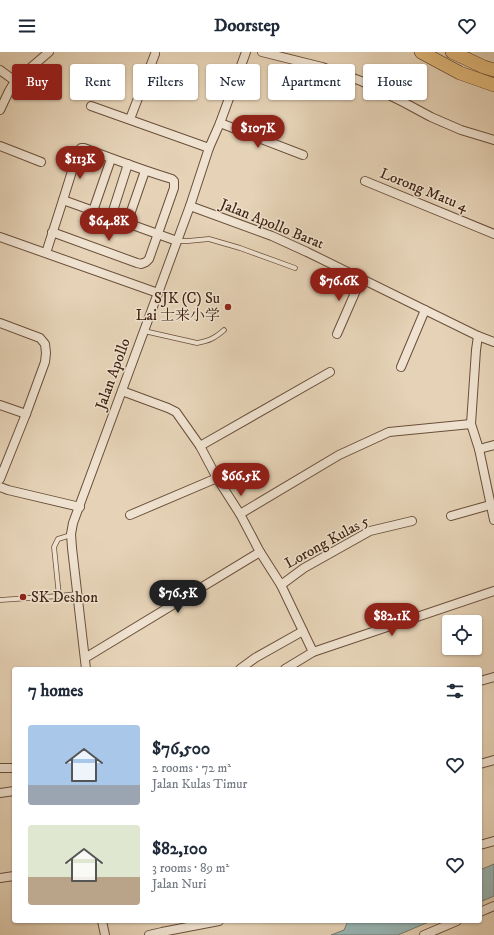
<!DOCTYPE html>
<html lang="en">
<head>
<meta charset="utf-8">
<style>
	body { margin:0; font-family:"IM FELL DW Pica","Noto Serif SC",serif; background:#f2f2f3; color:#1f2937; height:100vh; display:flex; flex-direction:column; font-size:15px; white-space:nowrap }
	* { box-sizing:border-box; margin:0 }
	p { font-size:13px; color:#747a83 }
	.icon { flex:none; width:22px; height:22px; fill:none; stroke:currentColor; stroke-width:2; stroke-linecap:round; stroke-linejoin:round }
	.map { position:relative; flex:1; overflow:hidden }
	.details { position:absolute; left:12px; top:615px; width:470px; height:256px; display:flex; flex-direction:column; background:#fff; border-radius:4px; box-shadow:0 1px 3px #0004 }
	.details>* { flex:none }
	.banner { position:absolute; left:12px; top:12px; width:470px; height:36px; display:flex; gap:8px }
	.fabs { position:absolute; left:442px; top:563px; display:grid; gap:8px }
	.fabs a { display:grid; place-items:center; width:40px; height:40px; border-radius:4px; background:#fff; box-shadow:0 1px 3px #0004; font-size:20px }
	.price { position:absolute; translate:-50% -34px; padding:0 9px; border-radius:14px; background:#8f2418; color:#fff; font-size:13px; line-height:26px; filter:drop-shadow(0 1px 2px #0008) }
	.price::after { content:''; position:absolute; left:50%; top:24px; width:12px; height:9px; margin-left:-6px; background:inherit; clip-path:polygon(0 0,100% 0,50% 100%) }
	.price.selected { background:#222; color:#fff }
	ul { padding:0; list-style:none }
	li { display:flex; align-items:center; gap:12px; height:100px; padding:0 16px }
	li span { display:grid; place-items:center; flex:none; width:112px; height:80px; border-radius:4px; color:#555 }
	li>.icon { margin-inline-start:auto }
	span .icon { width:48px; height:48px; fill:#fffc; stroke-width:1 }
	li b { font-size:17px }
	h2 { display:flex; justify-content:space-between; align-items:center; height:48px; padding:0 16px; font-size:17px }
	.tag { padding:0 14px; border-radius:4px; background:#fff; box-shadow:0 1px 3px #0004; font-size:14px; line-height:36px }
	.tag.selected { background:#8f2418; color:#fff }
	header { display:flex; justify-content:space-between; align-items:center; height:52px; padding:0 16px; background:#fff; font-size:18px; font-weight:700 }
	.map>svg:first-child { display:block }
	.water { fill:#97b6b5; stroke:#757b73 }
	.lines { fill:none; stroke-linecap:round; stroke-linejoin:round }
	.lane-casing { stroke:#6a4f3a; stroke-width:5.5 }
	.street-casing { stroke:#6a4f3a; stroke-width:10 }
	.primary-casing { stroke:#412311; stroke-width:14 }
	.lane { stroke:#efe2d0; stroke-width:4 }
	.street { stroke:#efe2d0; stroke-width:8 }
	.primary { stroke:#e3ba7c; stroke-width:13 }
	.poi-dot { fill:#8f2418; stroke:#efe2d0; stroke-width:1.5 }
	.labels { text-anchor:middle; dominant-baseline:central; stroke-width:3; stroke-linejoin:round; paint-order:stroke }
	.street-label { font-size:15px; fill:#412311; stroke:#efe2d0 }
	.poi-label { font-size:15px; fill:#412311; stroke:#efe2d0; text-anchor:end }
</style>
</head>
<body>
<header><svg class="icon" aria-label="menu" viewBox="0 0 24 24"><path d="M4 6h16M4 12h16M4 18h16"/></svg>Doorstep<svg class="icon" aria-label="heart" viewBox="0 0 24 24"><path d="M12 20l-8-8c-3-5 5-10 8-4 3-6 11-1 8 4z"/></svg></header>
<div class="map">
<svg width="494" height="883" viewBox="0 0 494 883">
	<rect width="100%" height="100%" fill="#e6d3b7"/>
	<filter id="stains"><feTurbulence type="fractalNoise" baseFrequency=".005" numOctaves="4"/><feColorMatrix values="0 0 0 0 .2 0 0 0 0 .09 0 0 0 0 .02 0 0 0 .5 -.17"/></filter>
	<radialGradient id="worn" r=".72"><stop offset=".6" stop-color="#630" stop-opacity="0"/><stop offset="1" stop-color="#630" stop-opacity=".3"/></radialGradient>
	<g class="water">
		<polygon points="494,812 494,844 480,850 480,818"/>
		<polygon points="348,869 359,870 431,869 398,883 331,883 344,878"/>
	</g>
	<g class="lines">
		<defs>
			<g id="lane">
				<polyline points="177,189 188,189 209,187 240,196 295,216"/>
				<path d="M144 279 197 291C209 289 215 286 224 278"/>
				<polyline points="59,544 54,495 58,487 71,483"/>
				<polyline points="0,548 59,544 77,542"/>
			</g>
			<g id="street">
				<polyline points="262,0 322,15 361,29 405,51 431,65 461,78 494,88"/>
				<polyline points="0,18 15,29"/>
				<polyline points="91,54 209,96"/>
				<polyline points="0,58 9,39 15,29 49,0"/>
				<polyline points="130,67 155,2"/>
				<polyline points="220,71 303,103"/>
				<polyline points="0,94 41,110"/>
				<polyline points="365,129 494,182"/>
				<polyline points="63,148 177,189"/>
				<polyline points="190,154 272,184 307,200 425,258 478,284 494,290"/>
				<polyline points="93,159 111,107"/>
				<polyline points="111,165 128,112"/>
				<polyline points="127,171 145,119"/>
				<polyline points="0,185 158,241"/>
				<path d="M46 201 63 148 78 100 81 96H84C113 107 142 118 172 127L174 129V136L149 207 146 210 141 212 137 211 52 180"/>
				<polyline points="0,271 40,286 45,292 46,301 45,310 26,362 0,427"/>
				<polyline points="337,282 361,227"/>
				<polyline points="478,284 476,298 471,372 479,397 494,468"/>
				<polyline points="401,315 425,258"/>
				<polyline points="122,339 168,356 176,360 200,394 217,426 240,462 260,500 281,533 313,600"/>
				<polyline points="0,353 26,362"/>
				<polyline points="200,394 330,320"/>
				<polyline points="479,397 494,393"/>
				<polyline points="0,435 8,438 80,455"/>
				<polyline points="240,462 339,403 389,380 471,372"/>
				<polyline points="130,463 217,426"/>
				<polyline points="451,464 490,453"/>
				<polyline points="281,533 304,516 370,479 412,469"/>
				<polyline points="85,606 260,500"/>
				<polyline points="86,617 72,496 71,482 73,471 158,241 190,154 209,96 220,71 246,0"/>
				<polyline points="240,617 255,606 303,579"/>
				<polyline points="285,617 313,600 494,539"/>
				<polyline points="480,629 494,625"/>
				<polyline points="480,712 494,708"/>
				<polyline points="0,716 14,716"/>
				<polyline points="0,741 14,739"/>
				<polyline points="480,793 494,789"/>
				<polyline points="0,826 14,824"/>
				<polyline points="480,860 494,854"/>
				<polyline points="102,869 105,883"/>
				<polyline points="149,883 162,880 219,869"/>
				<polyline points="424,883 457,869"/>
			</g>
			<g id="primary">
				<polyline points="421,0 460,21 494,33"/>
				<polyline points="452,0 484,15 494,18"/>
			</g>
		</defs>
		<use href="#lane" class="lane-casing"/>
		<use href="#street" class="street-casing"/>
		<use href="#primary" class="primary-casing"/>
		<use href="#lane" class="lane"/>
		<use href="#street" class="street"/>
		<use href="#primary" class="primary"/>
	</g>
	<g class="poi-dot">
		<circle cx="228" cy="255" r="4"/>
		<circle cx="23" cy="545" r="4"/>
	</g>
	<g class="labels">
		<g class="street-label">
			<text transform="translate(424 138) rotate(22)">Lorong Matu 4</text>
			<text transform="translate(272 172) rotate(22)">Jalan Apollo Barat</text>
			<text transform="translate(113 322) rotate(-70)">Jalan Apollo</text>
			<text transform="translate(327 490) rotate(-29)">Lorong Kulas 5</text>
		</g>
		<g class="poi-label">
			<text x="220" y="246">SJK (C) Su<tspan x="220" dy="17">Lai 士来小学</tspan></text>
			<text x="31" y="545" text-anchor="start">SK Deshon</text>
		</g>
	</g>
	<rect width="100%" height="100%" filter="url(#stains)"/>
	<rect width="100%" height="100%" fill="url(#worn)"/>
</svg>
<div class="fabs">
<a><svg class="icon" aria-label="locate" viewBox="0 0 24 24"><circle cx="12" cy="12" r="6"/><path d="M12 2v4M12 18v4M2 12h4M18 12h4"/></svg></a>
</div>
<b class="price" style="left:258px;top:97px">$107K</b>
<b class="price" style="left:80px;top:128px">$113K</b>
<b class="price" style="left:109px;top:190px">$64.8K</b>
<b class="price" style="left:339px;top:250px">$76.6K</b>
<b class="price" style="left:241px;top:445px">$66.5K</b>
<b class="price selected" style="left:178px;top:562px">$76.5K</b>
<b class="price" style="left:392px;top:585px">$82.1K</b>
<div class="banner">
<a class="tag selected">Buy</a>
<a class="tag">Rent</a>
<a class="tag">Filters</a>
<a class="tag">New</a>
<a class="tag">Apartment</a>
<a class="tag">House</a>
</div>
<section class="details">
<h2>7 homes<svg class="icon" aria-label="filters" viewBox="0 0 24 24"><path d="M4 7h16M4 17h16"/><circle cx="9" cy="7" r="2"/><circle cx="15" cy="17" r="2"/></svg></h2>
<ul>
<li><span style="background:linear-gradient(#a9c7e8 75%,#9aa5b1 0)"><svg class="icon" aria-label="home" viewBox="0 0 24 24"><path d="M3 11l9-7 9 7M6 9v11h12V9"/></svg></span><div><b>$76,500</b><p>2 rooms · 72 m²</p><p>Jalan Kulas Timur</p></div><svg class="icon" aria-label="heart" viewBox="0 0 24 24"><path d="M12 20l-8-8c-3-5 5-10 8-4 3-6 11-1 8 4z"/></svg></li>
<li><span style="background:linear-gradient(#dfe7d0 65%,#b9a48a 0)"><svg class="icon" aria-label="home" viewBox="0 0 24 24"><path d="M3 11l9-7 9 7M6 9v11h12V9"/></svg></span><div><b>$82,100</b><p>3 rooms · 89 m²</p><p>Jalan Nuri</p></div><svg class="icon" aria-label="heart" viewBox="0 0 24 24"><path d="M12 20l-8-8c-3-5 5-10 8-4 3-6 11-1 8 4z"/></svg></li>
</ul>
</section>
</div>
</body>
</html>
